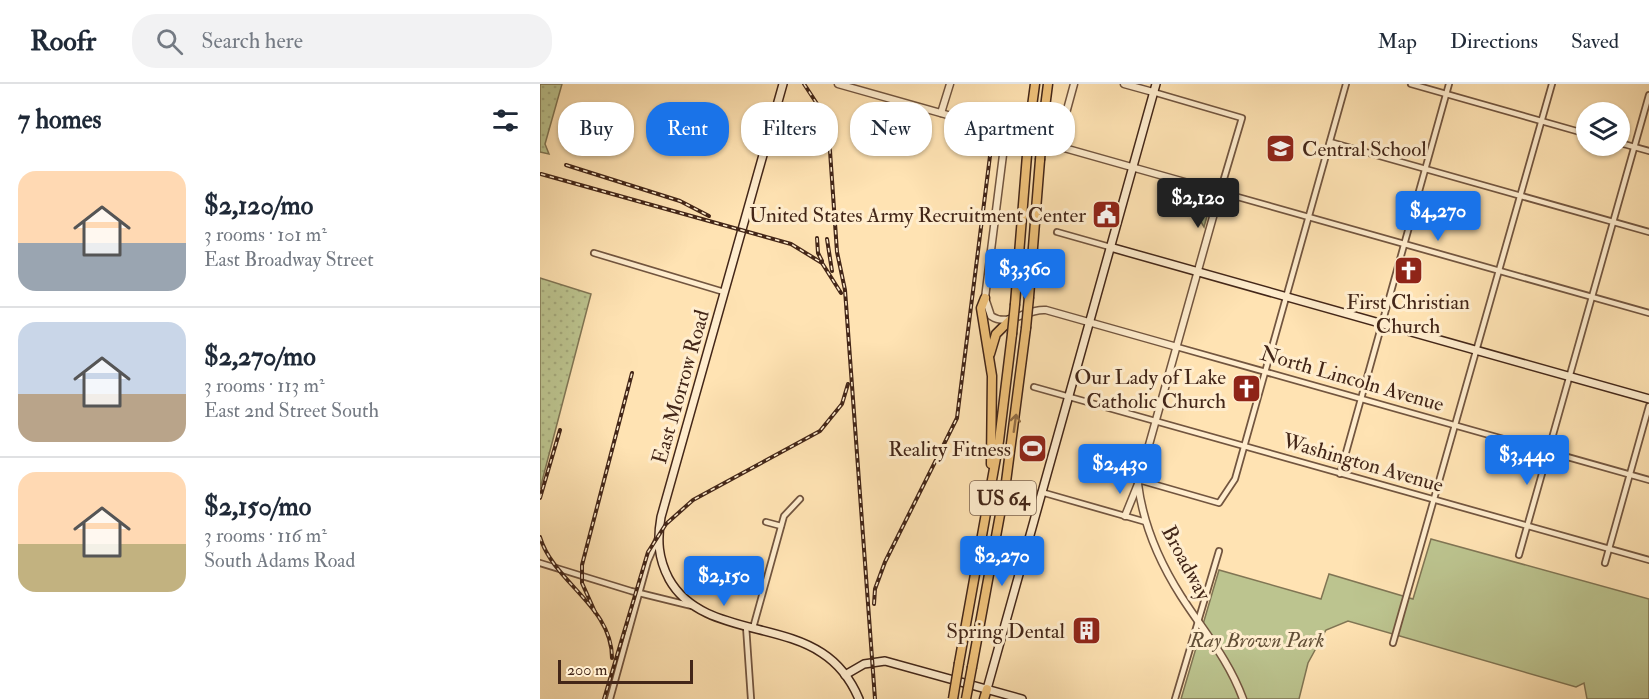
<!DOCTYPE html>
<html lang="en">
<head>
<meta charset="utf-8">
<style>
	body { margin:0; font-family:"IM FELL Double Pica",serif; background:#f2f2f3; color:#1f2937; height:100vh; display:flex; flex-direction:column; font-size:22px; white-space:nowrap }
	* { box-sizing:border-box; margin:0 }
	p { font-size:20px; color:#747a83 }
	.icon { flex:none; width:33px; height:33px; fill:none; stroke:currentColor; stroke-width:2; stroke-linecap:round; stroke-linejoin:round }
	.map { position:relative; flex:1; overflow:hidden }
	.panel { display:flex; flex-direction:column; background:#fff; width:540px }
	.panel>* { flex:none }
	.hud { position:absolute; left:18px; top:18px; width:570px; height:54px; display:flex; gap:12px }
	.fabs { position:absolute; left:1036px; top:18px; display:grid; gap:12px }
	.fabs a { display:grid; place-items:center; width:54px; height:54px; border-radius:50%; background:#fff; box-shadow:0 2px 4px #0004; font-size:30px }
	.scale { position:absolute; left:18px; bottom:15px; width:135px; box-sizing:border-box; padding-left:6px; border:3px solid #432618; border-top:0; font-size:16px; line-height:21px; white-space:nowrap; color:#432618; -webkit-text-stroke:4px #ffedce; paint-order:stroke }
	.price { position:absolute; translate:-50% -51px; padding:0 14px; border-radius:6px; background:#1a73e8; color:#fff; font-size:20px; line-height:39px; filter:drop-shadow(0 2px 3px #0008) }
	.price::after { content:''; position:absolute; left:50%; top:36px; width:18px; height:14px; margin-left:-9px; background:inherit; clip-path:polygon(0 0,100% 0,50% 100%) }
	.price.active { background:#222; color:#fff }
	ul { padding:0; list-style:none }
	li { display:flex; align-items:center; gap:18px; height:150px; padding:0 18px }
	li+li { border-top:2px solid #e0e1e3 }
	li span { display:grid; place-items:center; flex:none; width:168px; height:120px; border-radius:18px; color:#555 }
	li>.icon { margin-inline-start:auto }
	span .icon { width:72px; height:72px; fill:#fffc; stroke-width:1 }
	li b { font-size:26px }
	h2 { display:flex; justify-content:space-between; align-items:center; height:72px; padding:0 18px; font-size:26px }
	.pill { padding:0 21px; border-radius:24px; background:#fff; box-shadow:0 2px 4px #0004; font-size:21px; line-height:54px }
	.pill.active { background:#1a73e8; color:#fff }
	header { display:flex; align-items:center; gap:36px; box-sizing:border-box; height:84px; padding:0 30px; background:#fff; border-bottom:2px solid #e0e1e3 }
	header strong { font-size:28px }
	nav { display:flex; gap:33px; margin-inline-start:auto; font-size:21px }
	.search { width:420px; height:54px; background:#f2f2f3; display:flex; align-items:center; gap:15px; box-sizing:border-box; padding:0 21px; border-radius:24px; color:#747a83; font-size:22px }
	main { display:flex; flex:1; min-height:0 }
	.map>svg:first-child { display:block }
	.grass { fill:url(#grass-dots); stroke:#807554; stroke-width:1.5 }
	.park { fill:#bcc48f; stroke:#807554; stroke-width:1.5 }
	.lines { fill:none; stroke-linecap:round; stroke-linejoin:round }
	.minor-casing { stroke:#72553f; stroke-width:8 }
	.tertiary-casing { stroke:#72553f; stroke-width:9 }
	.secondary-casing { stroke:#432618; stroke-width:10 }
	.motorway-casing { stroke:#432618; stroke-width:11 }
	.minor { stroke:#ffedce; stroke-width:4.5 }
	.tertiary { stroke:#ffedce; stroke-width:6 }
	.secondary { stroke:#ffedce; stroke-width:7 }
	.motorway { stroke:#f0c27a; stroke-width:8 }
	.rail-casing { stroke:#432618; stroke-width:4 }
	.rail { stroke:#ffedce; stroke-width:1.5; stroke-dasharray:4.5; stroke-linecap:butt }
	.motorway-bridge-casing { stroke:#432618; stroke-width:11; stroke-linecap:butt }
	.motorway-bridge { stroke:#f0c27a; stroke-width:8 }
	.oneway { stroke:#916c44 }
	.labels { text-anchor:middle; dominant-baseline:central; stroke-width:6; stroke-linejoin:round; paint-order:stroke }
	.shield { fill:#ffedce; stroke:#7b624f; stroke-width:1.5 }
	.shield-label { font-size:20px; font-weight:bold; fill:#432618 }
	.poi-label { font-size:21px; fill:#432618; stroke:#ffedce; text-anchor:end }
	.street-label { font-size:21px; fill:#432618; stroke:#ffedce }
	.park-label { font-size:21px; font-style:italic; fill:#614e36; stroke:#ffedce }
</style>
</head>
<body>
<header>
<strong>Roofr</strong>
<div class="search"><svg class="icon" aria-label="search" viewBox="0 0 24 24"><circle cx="10" cy="10" r="6"/><path d="M15 15l6 6"/></svg>Search here</div>
<nav><a>Map</a><a>Directions</a><a>Saved</a></nav>
</header>
<main>
<section class="panel">
<h2>7 homes<svg class="icon" aria-label="filters" viewBox="0 0 24 24"><path d="M4 7h16M4 17h16"/><circle cx="9" cy="7" r="2"/><circle cx="15" cy="17" r="2"/></svg></h2>
<ul>
<li><span style="background:linear-gradient(#ffd9b3 60%,#9aa5b1 0)"><svg class="icon" aria-label="home" viewBox="0 0 24 24"><path d="M3 11l9-7 9 7M6 9v11h12V9"/></svg></span><div><b>$2,120/mo</b><p>3 rooms · 101 m²</p><p>East Broadway Street</p></div></li>
<li><span style="background:linear-gradient(#c9d6e8 60%,#b9a48a 0)"><svg class="icon" aria-label="home" viewBox="0 0 24 24"><path d="M3 11l9-7 9 7M6 9v11h12V9"/></svg></span><div><b>$2,270/mo</b><p>3 rooms · 113 m²</p><p>East 2nd Street South</p></div></li>
<li><span style="background:linear-gradient(#ffd9b3 60%,#c2b280 0)"><svg class="icon" aria-label="home" viewBox="0 0 24 24"><path d="M3 11l9-7 9 7M6 9v11h12V9"/></svg></span><div><b>$2,150/mo</b><p>3 rooms · 116 m²</p><p>South Adams Road</p></div></li>
</ul>
</section>
<div class="map">
<svg width="1109" height="615" viewBox="0 0 1109 615">
	<defs>
		<pattern id="grass-dots" width="8" height="8" patternUnits="userSpaceOnUse" patternTransform="scale(1.5)"><rect width="8" height="8" fill="#bcc48f"/><path d="M2 2h.1M6 6h.1" fill="none" stroke="#a3a87b" stroke-width="1.8" stroke-linecap="round"/></pattern>
	</defs>
	<rect width="100%" height="100%" fill="#ffe3b3"/>
	<filter id="stains"><feTurbulence type="fractalNoise" baseFrequency=".00333" numOctaves="4"/><feColorMatrix values="0 0 0 0 .2 0 0 0 0 .09 0 0 0 0 .02 0 0 0 .5 -.17"/></filter>
	<radialGradient id="worn" r=".72"><stop offset=".6" stop-color="#630" stop-opacity="0"/><stop offset="1" stop-color="#630" stop-opacity=".3"/></radialGradient>
	<g class="grass">
		<polygon points="0,0 22,0 5,60 9,70 0,68"/>
		<polygon points="0,194 51,210 0,405"/>
	</g>
	<g class="park">
		<polygon points="642,105 672,114 664,143"/>
		<polygon points="891,455 1109,515 1109,615 1047,615 1044,599 1036,603 808,537 786,546 768,579 759,615 641,615 679,486 781,515 789,490 873,515"/>
	</g>
	<g class="lines">
		<defs>
			<g id="minor">
				<polyline points="871,0 1047,50"/>
				<polyline points="613,8 702,34 680,108 1109,229"/>
				<polyline points="790,58 1109,148"/>
				<polyline points="1080,59 1109,67"/>
				<polyline points="517,148 570,163"/>
				<polyline points="54,169 184,208"/>
				<polyline points="637,263 1109,396"/>
				<polyline points="494,303 1109,476"/>
				<polyline points="800,390 909,0"/>
				<polyline points="599,396 679,419 695,395 806,0"/>
				<polyline points="501,408 606,438"/>
				<polyline points="226,438 241,442"/>
				<polyline points="979,471 1109,11"/>
				<polyline points="0,479 91,507 152,522"/>
				<polyline points="1065,479 1109,322"/>
				<polyline points="206,542 211,615"/>
				<polyline points="213,544 244,432 260,415"/>
				<polyline points="853,559 1012,0"/>
				<polyline points="70,615 108,477 118,454"/>
				<polyline points="635,615 679,467"/>
			</g>
			<g id="tertiary">
				<path d="M298 0 680 108 598 400C603 439 620 479 641 512 664 548 688 574 703 615"/>
				<polyline points="584,0 613,8"/>
				<polyline points="401,29 410,0"/>
				<path d="M466 47 445 214 451 232C469 244 486 224 506 226L637 263"/>
				<polyline points="517,62 534,0"/>
				<polyline points="585,432 598,400"/>
			</g>
			<g id="secondary">
				<path d="M243 0 121 433C117 456 118 474 129 495 159 549 236 538 282 569 299 580 311 596 319 615"/>
				<polyline points="570,163 1109,315"/>
				<polyline points="305,591 324,580 345,577 482,615"/>
				<polyline points="447,605 616,0"/>
			</g>
			<g id="motorway">
				<polyline points="490,37 495,0"/>
				<polyline points="503,39 508,0"/>
				<polyline points="489,213 500,76"/>
				<polyline points="445,214 441,224 452,292 451,380"/>
				<polyline points="475,220 487,71"/>
				<polyline points="450,270 456,250 470,236"/>
				<polyline points="419,579 459,357 472,250"/>
				<polyline points="432,583 466,398 486,244"/>
				<polyline points="444,615 447,605"/>
			</g>
		</defs>
		<use href="#minor" class="minor-casing"/>
		<use href="#tertiary" class="tertiary-casing"/>
		<use href="#secondary" class="secondary-casing"/>
		<use href="#motorway" class="motorway-casing"/>
		<use href="#minor" class="minor"/>
		<use href="#tertiary" class="tertiary"/>
		<use href="#secondary" class="secondary"/>
		<use href="#motorway" class="motorway"/>
		<defs>
			<g id="rail">
				<polyline points="264,0 287,35"/>
				<polyline points="282,30 290,67 297,168 305,206 335,615"/>
				<polyline points="26,81 140,117 169,132"/>
				<polyline points="1,90 251,160 282,179 301,209"/>
				<polyline points="277,154 278,169 282,177"/>
				<polyline points="287,155 292,187"/>
				<polyline points="0,414 20,346"/>
				<path d="M0 453C14 499 72 522 72 574"/>
				<polyline points="334,520 335,505 345,478 417,334 451,64"/>
				<polyline points="55,528 42,499 42,481 92,289"/>
				<polyline points="64,615 108,468 126,440 153,416 280,347 302,320 308,300"/>
			</g>
		</defs>
		<use href="#rail" class="rail-casing"/>
		<use href="#rail" class="rail"/>
		<defs>
			<g id="motorway-bridge">
				<polyline points="487,71 490,37"/>
				<polyline points="500,76 503,39"/>
				<polyline points="486,244 489,213"/>
				<polyline points="472,250 475,220"/>
				<polyline points="413,615 419,579"/>
				<polyline points="426,615 432,583"/>
			</g>
		</defs>
		<use href="#motorway-bridge" class="motorway-bridge-casing"/>
		<use href="#motorway-bridge" class="motorway-bridge"/>
	</g>
	<defs><path id="oneway-shaft" d="M-6 0H5M1.5-3L5.5 0L1.5 3" fill="none" stroke-width="1.6" stroke-linecap="round" stroke-linejoin="round" transform="scale(1.5)"/></defs>
	<use class="oneway" href="#oneway-shaft" transform="translate(475 339) rotate(-82)"/>
	<defs>
		<symbol id="school-square" viewBox="-11 -11 22 22"><rect x="-9" y="-9" width="18" height="18" rx="4" fill="#8f2418" stroke="#ffedce"/><path d="M0-5L7-2L0 1L-7-2ZM-4 1L0 2.5L4 1V4Q0 6-4 4Z" fill="#fff"/></symbol>
		<symbol id="civic-square" viewBox="-11 -11 22 22"><rect x="-9" y="-9" width="18" height="18" rx="4" fill="#8f2418" stroke="#ffedce"/><path d="M-.6-6.5H3V-4.5H.6V-3L4-1V1h2V6H-6V1h2V-1L-.6-3ZM-1.2 2.5V6h2.4V2.5Z" fill="#fff"/></symbol>
		<symbol id="church-square" viewBox="-11 -11 22 22"><rect x="-9" y="-9" width="18" height="18" rx="4" fill="#8f2418" stroke="#ffedce"/><path d="M-1.2-6h2.4v3.5h3.3v2.4h-3.3V6h-2.4V-.1h-3.3v-2.4h3.3Z" fill="#fff"/></symbol>
		<symbol id="stadium-square" viewBox="-11 -11 22 22"><rect x="-9" y="-9" width="18" height="18" rx="4" fill="#8f2418" stroke="#ffedce"/><path d="M0-5a6.5 5 0 1 0 0 10a6.5 5 0 1 0 0-10ZM-3.5-1.8h7v3.6h-7Z" fill="#fff"/></symbol>
		<symbol id="building-square" viewBox="-11 -11 22 22"><rect x="-9" y="-9" width="18" height="18" rx="4" fill="#8f2418" stroke="#ffedce"/><path d="M-4-6H4V6H1V3H-1V6H-4ZM-2.5-4.3h1.7v1.8h-1.7ZM.8-4.3h1.7v1.8H.8ZM-2.5-1h1.7V.8h-1.7ZM.8-1h1.7V.8H.8Z" fill="#fff"/></symbol>
	</defs>
	<g fill-rule="evenodd">
		<use href="#school-square" x="724" y="48" width="33" height="33"/>
		<use href="#civic-square" x="550" y="114" width="33" height="33"/>
		<use href="#church-square" x="852" y="170" width="33" height="33"/>
		<use href="#church-square" x="690" y="288" width="33" height="33"/>
		<use href="#stadium-square" x="476" y="348" width="33" height="33"/>
		<use href="#building-square" x="530" y="530" width="33" height="33"/>
	</g>
	<g class="labels">
		<rect class="shield" x="430" y="397" width="66" height="34" rx="4.5"/>
		<g class="shield-label">
			<text x="463" y="414">US 64</text>
		</g>
		<g class="poi-label">
			<text x="762" y="65" text-anchor="start">Central School</text>
			<text x="546" y="131">United States Army Recruitment Center</text>
			<text x="868" y="218" text-anchor="middle">First Christian<tspan x="868" dy="24">Church</tspan></text>
			<text x="686" y="293">Our Lady of Lake<tspan x="686" dy="24">Catholic Church</tspan></text>
			<text x="471" y="365">Reality Fitness</text>
			<text x="525" y="547">Spring Dental</text>
		</g>
		<g class="street-label">
			<text transform="translate(812 295) rotate(16)">North Lincoln Avenue</text>
			<text transform="translate(141 303) rotate(-74)">East Morrow Road</text>
			<text transform="translate(823 379) rotate(16)">Washington Avenue</text>
			<text transform="translate(646 479) rotate(62)">Broadway</text>
		</g>
		<g class="park-label">
			<text x="717" y="556">Ray Brown Park</text>
		</g>
	</g>
	<rect width="100%" height="100%" filter="url(#stains)"/>
	<rect width="100%" height="100%" fill="url(#worn)"/>
</svg>
<div class="fabs">
<a><svg class="icon" aria-label="layers" viewBox="0 0 24 24"><path d="M12 4l9 5-9 5-9-5zM3 14l9 5 9-5"/></svg></a>
</div>
<div class="scale">200 m</div>
<b class="price active" style="left:658px;top:145px">$2,120</b>
<b class="price" style="left:898px;top:158px">$4,270</b>
<b class="price" style="left:485px;top:216px">$3,360</b>
<b class="price" style="left:987px;top:402px">$3,440</b>
<b class="price" style="left:580px;top:411px">$2,430</b>
<b class="price" style="left:462px;top:503px">$2,270</b>
<b class="price" style="left:184px;top:523px">$2,150</b>
<div class="hud">
<a class="pill">Buy</a>
<a class="pill active">Rent</a>
<a class="pill">Filters</a>
<a class="pill">New</a>
<a class="pill">Apartment</a>
</div>
</div>
</main>
</body>
</html>
